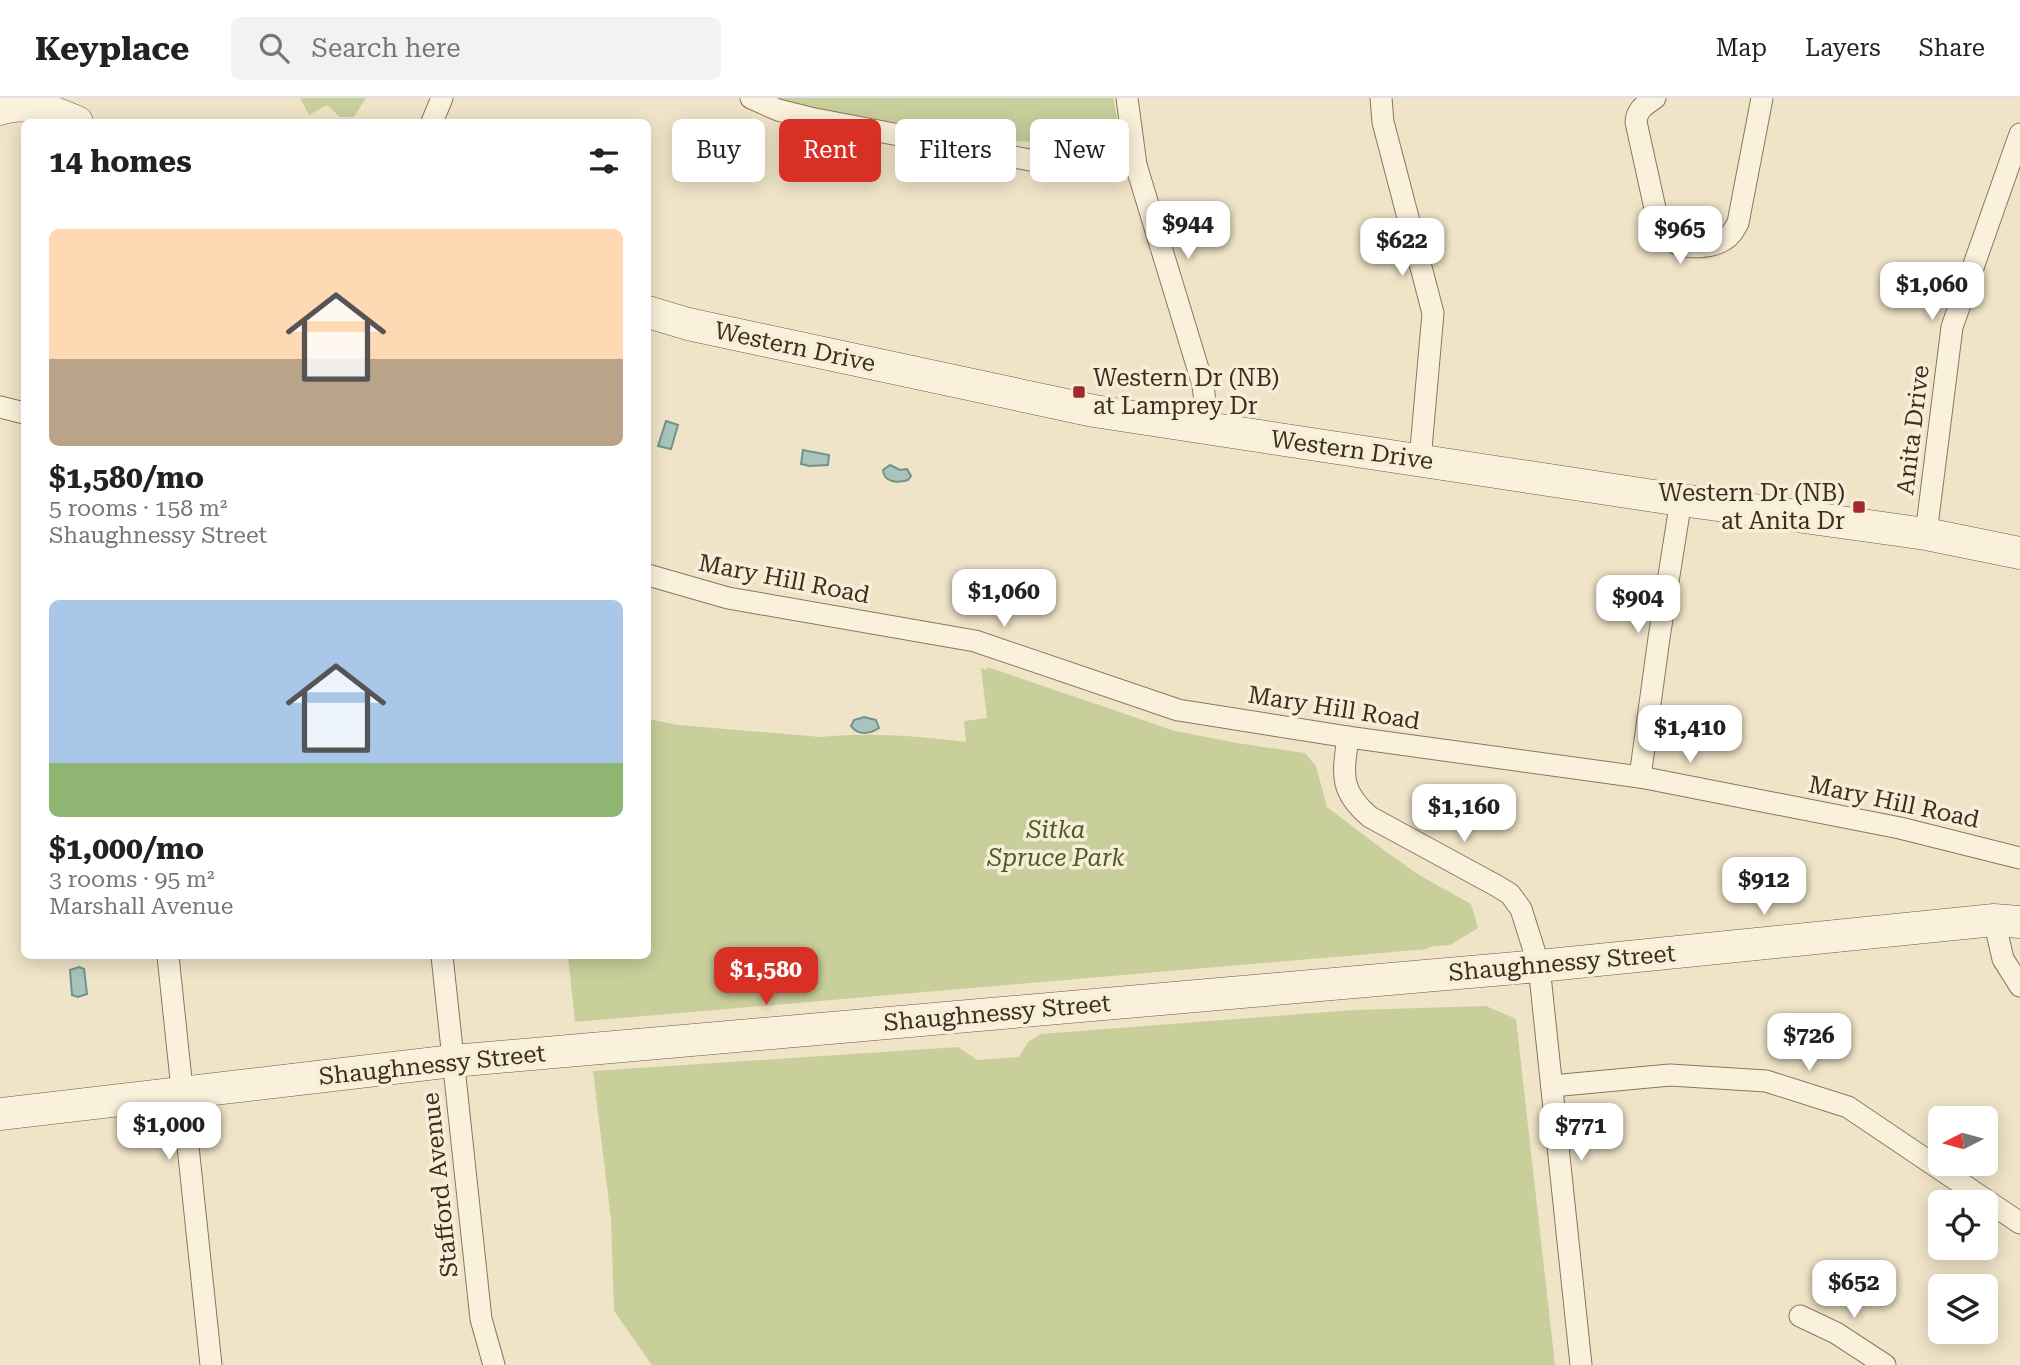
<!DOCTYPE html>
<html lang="en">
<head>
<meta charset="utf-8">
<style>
	body { margin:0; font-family:"Roboto Serif",serif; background:#f2f2f2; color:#222; height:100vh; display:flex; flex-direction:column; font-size:26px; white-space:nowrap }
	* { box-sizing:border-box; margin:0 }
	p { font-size:23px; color:#767676 }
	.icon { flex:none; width:38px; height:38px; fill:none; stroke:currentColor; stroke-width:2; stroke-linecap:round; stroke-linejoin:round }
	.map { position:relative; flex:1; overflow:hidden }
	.details { position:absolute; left:21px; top:21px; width:630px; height:840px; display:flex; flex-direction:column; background:#fff; border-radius:10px; box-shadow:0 4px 18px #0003 }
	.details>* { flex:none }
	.guide { position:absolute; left:672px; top:21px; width:665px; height:63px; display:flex; gap:14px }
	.needle { width:46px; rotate:264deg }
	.buttons { position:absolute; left:1928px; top:1008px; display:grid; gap:14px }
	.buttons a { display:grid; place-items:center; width:70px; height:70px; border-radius:10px; background:#fff; box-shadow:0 4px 18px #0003; font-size:35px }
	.price { position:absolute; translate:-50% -60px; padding:0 16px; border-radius:14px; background:#fff; color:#222; font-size:23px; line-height:46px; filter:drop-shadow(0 2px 4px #0008) }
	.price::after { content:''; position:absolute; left:50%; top:42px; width:21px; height:16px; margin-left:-10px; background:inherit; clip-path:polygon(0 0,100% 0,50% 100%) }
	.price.on { background:#d93025; color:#fff }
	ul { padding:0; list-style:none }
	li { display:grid; align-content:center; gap:14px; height:371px; padding:0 28px }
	li span { display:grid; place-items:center; height:217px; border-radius:10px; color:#555 }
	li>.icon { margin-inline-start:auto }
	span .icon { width:126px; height:126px; fill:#fffc; stroke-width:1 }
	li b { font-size:30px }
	h2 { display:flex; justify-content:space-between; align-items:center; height:84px; padding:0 28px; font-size:30px }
	.chip { padding:0 24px; border-radius:10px; background:#fff; box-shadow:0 4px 18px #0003; font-size:24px; line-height:63px }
	.chip.on { background:#d93025; color:#fff }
	header { display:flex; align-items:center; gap:42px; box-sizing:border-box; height:98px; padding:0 35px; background:#fff; border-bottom:2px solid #e0e0e0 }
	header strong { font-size:33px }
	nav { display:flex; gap:38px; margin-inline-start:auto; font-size:24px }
	.search { width:490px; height:63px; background:#f2f2f2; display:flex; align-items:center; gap:18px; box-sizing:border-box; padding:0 24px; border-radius:10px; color:#767676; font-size:26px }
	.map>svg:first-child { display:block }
	.green { fill:#c9cf9b }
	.water { fill:#a9c4bc; stroke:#6f938a; stroke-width:2 }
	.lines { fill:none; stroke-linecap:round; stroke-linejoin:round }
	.street-casing { stroke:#8d765c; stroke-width:23 }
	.secondary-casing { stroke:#6f573f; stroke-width:33 }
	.street { stroke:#faf1dc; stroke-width:21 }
	.secondary { stroke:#faf1dc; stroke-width:32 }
	.poi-dot { fill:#9e2a2b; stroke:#f7eed8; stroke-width:2.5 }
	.labels { text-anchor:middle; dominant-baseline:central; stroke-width:7; stroke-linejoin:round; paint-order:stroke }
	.street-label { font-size:24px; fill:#3d2e20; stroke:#f7eed8 }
	.poi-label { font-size:24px; fill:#3d2e20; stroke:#f7eed8; text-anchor:start }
	.park-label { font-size:24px; font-style:italic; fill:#4d5a26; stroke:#f7eed8 }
</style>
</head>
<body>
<header>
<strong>Keyplace</strong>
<div class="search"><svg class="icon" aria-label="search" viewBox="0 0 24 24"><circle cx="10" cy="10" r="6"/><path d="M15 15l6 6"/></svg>Search here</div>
<nav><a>Map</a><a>Layers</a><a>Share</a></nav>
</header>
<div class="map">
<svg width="2020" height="1267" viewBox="0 0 2020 1267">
	<rect width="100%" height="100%" fill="#f0e4c8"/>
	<g class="green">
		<polygon points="300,0 366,0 354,19 340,19 327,7 309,17"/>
		<polygon points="769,0 1113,0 1123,49 980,41 976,53"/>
		<path d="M987 569 1175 633 1237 645 1305 655 1316 668 1327 709 1385 753 1419 777 1471 806 1478 830 1450 847 1429 849 1428 851 575 924 568 858H648V621L678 627 821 639C869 634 918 638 966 644L964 623 987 620 981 570 986 572Z"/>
		<polygon points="1486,908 1516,921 1555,1267 652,1267 614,1213 611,1122 593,973 958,949 977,962 1019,959 1028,944 1041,936 1353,912"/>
	</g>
	<g class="water">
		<polygon points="666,323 678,327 671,351 658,348"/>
		<polygon points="803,352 829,357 828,367 809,368 801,366"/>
		<path d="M890 367 900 372 907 371 911 378 908 382C898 385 884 385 883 372Z"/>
		<path d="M864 619 876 622 879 630C870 636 858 638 851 628L854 622Z"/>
		<polygon points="79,869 84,871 87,896 78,899 72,897 70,872"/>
	</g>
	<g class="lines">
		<defs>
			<g id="street">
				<polyline points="751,0 778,12 810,20 1077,71 1136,67"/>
				<polyline points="1127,0 1136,67 1203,287 1208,331"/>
				<polyline points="1381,0 1383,24 1433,215 1420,362"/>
				<path d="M1655 0C1645 7 1637 11 1636 24L1658 124C1662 132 1667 141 1675 145 1688 151 1712 150 1724 142 1731 138 1734 132 1738 125L1762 0"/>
				<polyline points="432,24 442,0"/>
				<polyline points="0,309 24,315"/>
				<polyline points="1926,436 1952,229 2020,36"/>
				<polyline points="648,477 728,500 975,543 1178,612 1348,639 1640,679 1900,730 2020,760"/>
				<path d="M1348 639C1343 676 1339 693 1370 719L1497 788 1510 796 1521 811 1539 868 1581 1267"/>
				<polyline points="1640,679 1659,540 1681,402"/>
				<polyline points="1994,822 2003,861 2020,888"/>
				<polyline points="168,858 211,1267"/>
				<polyline points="442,858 481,1221 494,1267"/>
				<polyline points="1552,988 1670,977 1766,983 1848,1009 2020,1125"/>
				<polyline points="1800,1218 1836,1235 1885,1267"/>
			</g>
			<g id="secondary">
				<path d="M0 11C27 1 52 14 77 24"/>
				<polyline points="648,214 688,226 1094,313 1667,400 1926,436 2020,455"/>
				<polyline points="0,1016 453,963 1539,868 1994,822 2020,824"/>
			</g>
		</defs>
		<use href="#street" class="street-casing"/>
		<use href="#secondary" class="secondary-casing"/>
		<use href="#street" class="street"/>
		<use href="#secondary" class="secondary"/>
	</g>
	<g class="poi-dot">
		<rect x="1072" y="287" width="14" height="14" rx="3.5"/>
		<rect x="1852" y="402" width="14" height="14" rx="3.5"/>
	</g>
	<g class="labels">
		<g class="street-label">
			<text transform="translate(795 249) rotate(12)">Western Drive</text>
			<text transform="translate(1913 332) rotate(-83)">Anita Drive</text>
			<text transform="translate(1352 352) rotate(8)">Western Drive</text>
			<text transform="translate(784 481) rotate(11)">Mary Hill Road</text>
			<text transform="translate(1334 610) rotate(9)">Mary Hill Road</text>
			<text transform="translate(1894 704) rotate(12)">Mary Hill Road</text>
			<text transform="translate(1562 865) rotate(-5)">Shaughnessy Street</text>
			<text transform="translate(997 915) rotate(-5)">Shaughnessy Street</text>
			<text transform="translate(432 967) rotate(-6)">Shaughnessy Street</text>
			<text transform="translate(440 1087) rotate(-96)">Stafford Avenue</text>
		</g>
		<g class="poi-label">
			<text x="1093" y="280">Western Dr (NB)<tspan x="1093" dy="28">at Lamprey Dr</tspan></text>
			<text x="1845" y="395" text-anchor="end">Western Dr (NB)<tspan x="1845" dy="28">at Anita Dr</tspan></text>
		</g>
		<g class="park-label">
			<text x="1056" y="732">Sitka<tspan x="1056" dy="28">Spruce Park</tspan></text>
		</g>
	</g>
</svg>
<div class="buttons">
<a><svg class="needle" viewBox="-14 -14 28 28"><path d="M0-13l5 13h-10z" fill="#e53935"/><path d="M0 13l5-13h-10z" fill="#767676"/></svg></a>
<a><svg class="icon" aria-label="locate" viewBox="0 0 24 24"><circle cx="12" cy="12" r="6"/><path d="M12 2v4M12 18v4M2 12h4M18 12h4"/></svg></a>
<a><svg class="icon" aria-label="layers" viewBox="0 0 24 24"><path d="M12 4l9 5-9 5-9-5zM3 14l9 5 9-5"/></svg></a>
</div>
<b class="price" style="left:1188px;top:163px">$944</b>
<b class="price" style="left:1680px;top:168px">$965</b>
<b class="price" style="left:1402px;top:180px">$622</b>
<b class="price" style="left:1932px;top:224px">$1,060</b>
<b class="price" style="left:1004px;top:531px">$1,060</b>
<b class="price" style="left:1638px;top:537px">$904</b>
<b class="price" style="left:1690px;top:667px">$1,410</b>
<b class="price" style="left:1464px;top:746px">$1,160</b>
<b class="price" style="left:1764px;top:819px">$912</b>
<b class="price on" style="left:766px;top:909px">$1,580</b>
<b class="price" style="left:1809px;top:975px">$726</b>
<b class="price" style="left:169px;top:1064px">$1,000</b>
<b class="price" style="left:1581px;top:1065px">$771</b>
<b class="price" style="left:1854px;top:1222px">$652</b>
<div class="guide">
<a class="chip">Buy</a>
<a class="chip on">Rent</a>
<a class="chip">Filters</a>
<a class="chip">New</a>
</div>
<section class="details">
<h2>14 homes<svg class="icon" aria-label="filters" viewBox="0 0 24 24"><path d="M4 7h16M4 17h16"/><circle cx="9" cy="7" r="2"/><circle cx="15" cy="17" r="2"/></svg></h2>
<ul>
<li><span style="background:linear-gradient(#ffd9b3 60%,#b9a48a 0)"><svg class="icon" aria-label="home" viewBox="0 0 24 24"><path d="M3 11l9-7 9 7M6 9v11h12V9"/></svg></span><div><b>$1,580/mo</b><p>5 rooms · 158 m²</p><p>Shaughnessy Street</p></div></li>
<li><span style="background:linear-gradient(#a9c7e8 75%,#8fb573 0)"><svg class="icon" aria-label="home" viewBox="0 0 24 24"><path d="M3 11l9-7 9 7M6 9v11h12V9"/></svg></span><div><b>$1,000/mo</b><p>3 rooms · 95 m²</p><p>Marshall Avenue</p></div></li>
</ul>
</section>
</div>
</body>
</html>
